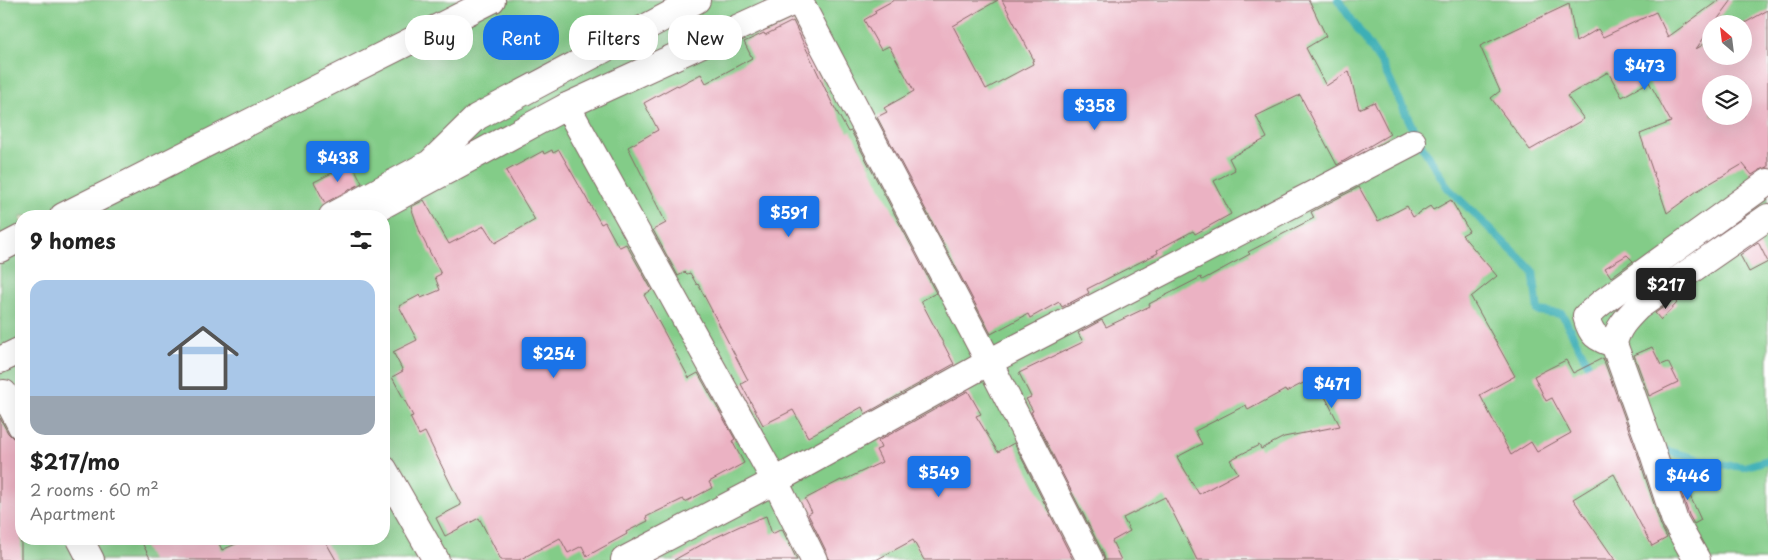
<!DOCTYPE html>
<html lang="en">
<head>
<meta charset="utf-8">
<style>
	body { margin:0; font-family:"Playpen Sans",sans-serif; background:#f6f6f6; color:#222; height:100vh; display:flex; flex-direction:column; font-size:19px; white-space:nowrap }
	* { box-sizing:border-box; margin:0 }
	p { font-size:16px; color:#767676 }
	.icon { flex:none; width:28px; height:28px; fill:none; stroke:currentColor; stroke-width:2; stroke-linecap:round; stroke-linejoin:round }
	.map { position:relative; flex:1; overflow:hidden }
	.drawer { position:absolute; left:15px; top:210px; width:375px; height:335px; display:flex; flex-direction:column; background:#fff; border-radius:20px; box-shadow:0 5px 20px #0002 }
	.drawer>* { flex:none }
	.guide { position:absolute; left:405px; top:15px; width:475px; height:45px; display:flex; gap:10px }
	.needle { width:32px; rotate:332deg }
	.fabs { position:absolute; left:1702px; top:15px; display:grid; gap:10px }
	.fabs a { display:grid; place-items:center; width:50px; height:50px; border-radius:50%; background:#fff; box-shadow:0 5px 20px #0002; font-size:25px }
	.price { position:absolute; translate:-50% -42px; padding:0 11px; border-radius:5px; background:#1a73e8; color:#fff; font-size:16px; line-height:32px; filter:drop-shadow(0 1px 2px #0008) }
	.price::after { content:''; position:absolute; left:50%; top:30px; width:15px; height:11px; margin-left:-8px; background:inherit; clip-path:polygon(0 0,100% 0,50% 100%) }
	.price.active { background:#222; color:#fff }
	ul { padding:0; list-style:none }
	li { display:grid; align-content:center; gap:10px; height:265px; padding:0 15px }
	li+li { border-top:1px solid #e0e0e0 }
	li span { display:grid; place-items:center; height:155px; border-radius:15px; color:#555 }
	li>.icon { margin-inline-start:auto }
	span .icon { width:90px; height:90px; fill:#fffc; stroke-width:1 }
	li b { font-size:21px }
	h2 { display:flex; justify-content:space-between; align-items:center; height:60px; padding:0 15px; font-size:21px }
	.chip { padding:0 18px; border-radius:20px; background:#fff; box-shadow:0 5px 20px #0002; font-size:18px; line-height:45px }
	.chip.active { background:#1a73e8; color:#fff }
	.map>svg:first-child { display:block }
	.green { fill:#83cc88; stroke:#66765a; fill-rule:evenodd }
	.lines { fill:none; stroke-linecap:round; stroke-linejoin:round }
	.stream { stroke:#3eafb6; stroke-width:8 }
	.building { fill:#ebb2c3; fill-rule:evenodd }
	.minor-casing { stroke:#846564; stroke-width:28 }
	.minor { stroke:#fff; stroke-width:26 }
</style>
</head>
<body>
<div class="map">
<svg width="1768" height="560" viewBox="0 0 1768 560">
	<rect width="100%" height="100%" fill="#fff"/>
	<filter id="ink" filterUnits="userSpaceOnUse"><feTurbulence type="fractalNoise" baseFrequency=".02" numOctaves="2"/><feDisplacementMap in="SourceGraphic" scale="10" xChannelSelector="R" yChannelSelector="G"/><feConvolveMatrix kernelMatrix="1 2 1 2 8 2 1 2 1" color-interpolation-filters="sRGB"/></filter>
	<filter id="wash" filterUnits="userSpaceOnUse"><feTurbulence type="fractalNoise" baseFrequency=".0096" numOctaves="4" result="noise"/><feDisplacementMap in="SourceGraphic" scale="20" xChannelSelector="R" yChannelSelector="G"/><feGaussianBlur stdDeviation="1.12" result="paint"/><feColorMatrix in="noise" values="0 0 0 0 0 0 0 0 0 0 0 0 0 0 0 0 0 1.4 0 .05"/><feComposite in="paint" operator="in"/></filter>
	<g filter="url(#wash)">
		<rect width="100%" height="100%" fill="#f0e8cf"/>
		<path class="green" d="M0 0H1768V560H0ZM1711 24H1744V56H1711ZM1711 84H1744V116H1711ZM21 216H384V539H21Z"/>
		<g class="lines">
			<g class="stream">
				<polyline points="1338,0 1382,64 1420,143 1448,188 1533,271 1538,311 1562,314 1593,374"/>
				<polyline points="1656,448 1718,464 1744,467 1768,460"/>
			</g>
		</g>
		<g id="blocks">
			<g class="building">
				<polygon points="894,0 998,0 953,26 986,89 1033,64 1032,61 1034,60 1002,0 1309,0 1326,36 1306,48 1326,86 1349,71 1359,109 1374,102 1390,134 1337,165 1300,95 1256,116 1267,138 1229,158 1235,170 1214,181 1231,214 1195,234 1193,231 1157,250 1158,253 1087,289 1089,293 1062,307 1059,302 1030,318 1028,314 991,334 877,117 887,112 884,108 914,91 889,46 881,50 864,20 876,13 874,11"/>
				<path d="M1719 0H1732L1714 24H1711V28L1696 49 1711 40V56H1744L1743 24 1768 10V167L1760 170 1752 175 1743 164 1697 191 1667 213 1640 134 1671 122 1649 82 1622 97 1608 72 1567 96 1584 119 1530 150 1491 98 1500 91 1480 46 1569 4 1576 42 1598 29 1603 37 1656 12 1668 37ZM1711 84H1744V116H1711Z"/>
				<polygon points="793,21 831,101 848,132 851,131 936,293 921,301 954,364 865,414 862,407 808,437 793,410 763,425 741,384 748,380 698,284 697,285 690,273 687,274 685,272 678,276 653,230 666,223 628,147 658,130 644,103 677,85 678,86 701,74 706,83 752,58 744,42 764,33 765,35"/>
				<polygon points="552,150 553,153 559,150 601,224 605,222 618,246 620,247 626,244 652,290 644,295 689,378 698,373 735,439 732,441 744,463 709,482 712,488 685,502 683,499 646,517 648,521 626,532 627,534 587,556 582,546 568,553 560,538 519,560 501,560 479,518 445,536 436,518 461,505 425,432 419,435 410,417 413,416 392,377 403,371 393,352 417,340 399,306 420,295 421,298 440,290 435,277 441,274 421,235 411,207 424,200 449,244 484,226 495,243 535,220 506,171 543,151 544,154"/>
				<polygon points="352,163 362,183 325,203 314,182"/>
				<path d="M1359 187 1378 221 1407 206 1413 217 1430 206 1433 210 1451 200 1469 231 1462 235 1497 276 1471 297 1515 376 1480 395 1511 455 1531 442 1537 452 1571 433 1552 398 1546 401 1534 376 1566 360 1573 373 1603 358 1637 452 1661 526 1667 538 1652 546 1614 474 1573 499 1615 560H1197L1165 497 1123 518 1130 531 1112 541 1121 560H1105L1103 553 1031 412 1033 411 1026 399 1031 397 1019 373 1083 342 1078 333 1102 320 1106 327 1150 306 1149 304 1201 277 1202 280 1250 254 1248 252 1314 218 1311 212ZM1315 377 1340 426 1284 437 1261 449 1259 445 1230 460 1238 473 1199 494 1177 457 1202 444 1195 431 1246 405 1248 410 1285 390 1286 392Z"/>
				<polygon points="1758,242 1768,262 1749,272 1740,255"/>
				<polygon points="1627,255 1633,261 1611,277 1605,268"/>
				<polygon points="1674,300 1677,303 1661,320 1655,313"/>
				<polygon points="1652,347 1661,365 1668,362 1678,382 1649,396 1634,355"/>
				<polygon points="968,391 981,414 976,416 998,452 1014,443 1073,560 924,560 913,540 876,560 829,560 827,553 808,514 812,512 805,499 841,480 842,481 882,462 876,450 881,448 878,441"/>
				<polygon points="0,418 8,433 13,438 21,443 21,560 0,560"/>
				<polygon points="1680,474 1701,520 1694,524 1689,515 1676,476"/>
				<polygon points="766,516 772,534 782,529 797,560 674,560 710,540 740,526"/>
				<polygon points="140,539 217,539 222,550 247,539 324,539 336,560 151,560"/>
			</g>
		</g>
	</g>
	<g filter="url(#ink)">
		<use href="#blocks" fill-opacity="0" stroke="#846564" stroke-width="1"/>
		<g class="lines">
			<defs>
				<g id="minor">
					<polyline points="799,0 989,362 1090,560"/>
					<polyline points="567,106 775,481 814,560"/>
					<polyline points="63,216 492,0"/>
					<polyline points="332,216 430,163 477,117 697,0"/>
					<polyline points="363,216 567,106 798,0"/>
					<polyline points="0,249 21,238"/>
					<path d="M1614 344C1596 338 1591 336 1586 316L1601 303 1768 182"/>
					<polyline points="0,360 21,350"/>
					<polyline points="4,393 21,426"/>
					<polyline points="384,469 436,560"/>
					<polyline points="80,539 91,560"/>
					<polyline points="624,560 775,481 989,362 1413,142"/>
					<path d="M1697 560 1675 521 1651 447 1614 344C1617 328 1627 318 1638 307L1768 217"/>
				</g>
			</defs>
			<use href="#minor" class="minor-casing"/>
			<use href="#minor" class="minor"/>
		</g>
	</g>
</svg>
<div class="fabs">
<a><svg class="needle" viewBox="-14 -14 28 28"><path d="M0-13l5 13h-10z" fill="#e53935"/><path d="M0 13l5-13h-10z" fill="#767676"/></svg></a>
<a><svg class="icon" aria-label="layers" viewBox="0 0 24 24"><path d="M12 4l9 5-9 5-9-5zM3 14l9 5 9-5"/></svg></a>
</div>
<b class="price" style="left:1645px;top:91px">$473</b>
<b class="price" style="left:1095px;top:131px">$358</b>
<b class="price" style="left:338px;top:183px">$438</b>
<b class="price" style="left:789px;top:238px">$591</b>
<b class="price active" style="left:1666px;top:310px">$217</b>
<b class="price" style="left:554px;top:379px">$254</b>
<b class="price" style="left:1332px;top:409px">$471</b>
<b class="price" style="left:939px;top:498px">$549</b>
<b class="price" style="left:1688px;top:501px">$446</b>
<div class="guide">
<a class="chip">Buy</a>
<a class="chip active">Rent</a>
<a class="chip">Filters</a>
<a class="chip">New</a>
</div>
<section class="drawer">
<h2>9 homes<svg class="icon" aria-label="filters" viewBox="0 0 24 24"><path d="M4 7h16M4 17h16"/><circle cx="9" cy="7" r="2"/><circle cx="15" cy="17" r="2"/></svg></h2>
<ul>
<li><span style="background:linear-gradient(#a9c7e8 75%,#9aa5b1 0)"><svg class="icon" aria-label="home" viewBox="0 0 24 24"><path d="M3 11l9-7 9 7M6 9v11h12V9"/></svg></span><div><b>$217/mo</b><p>2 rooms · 60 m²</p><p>Apartment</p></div></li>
</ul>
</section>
</div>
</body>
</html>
